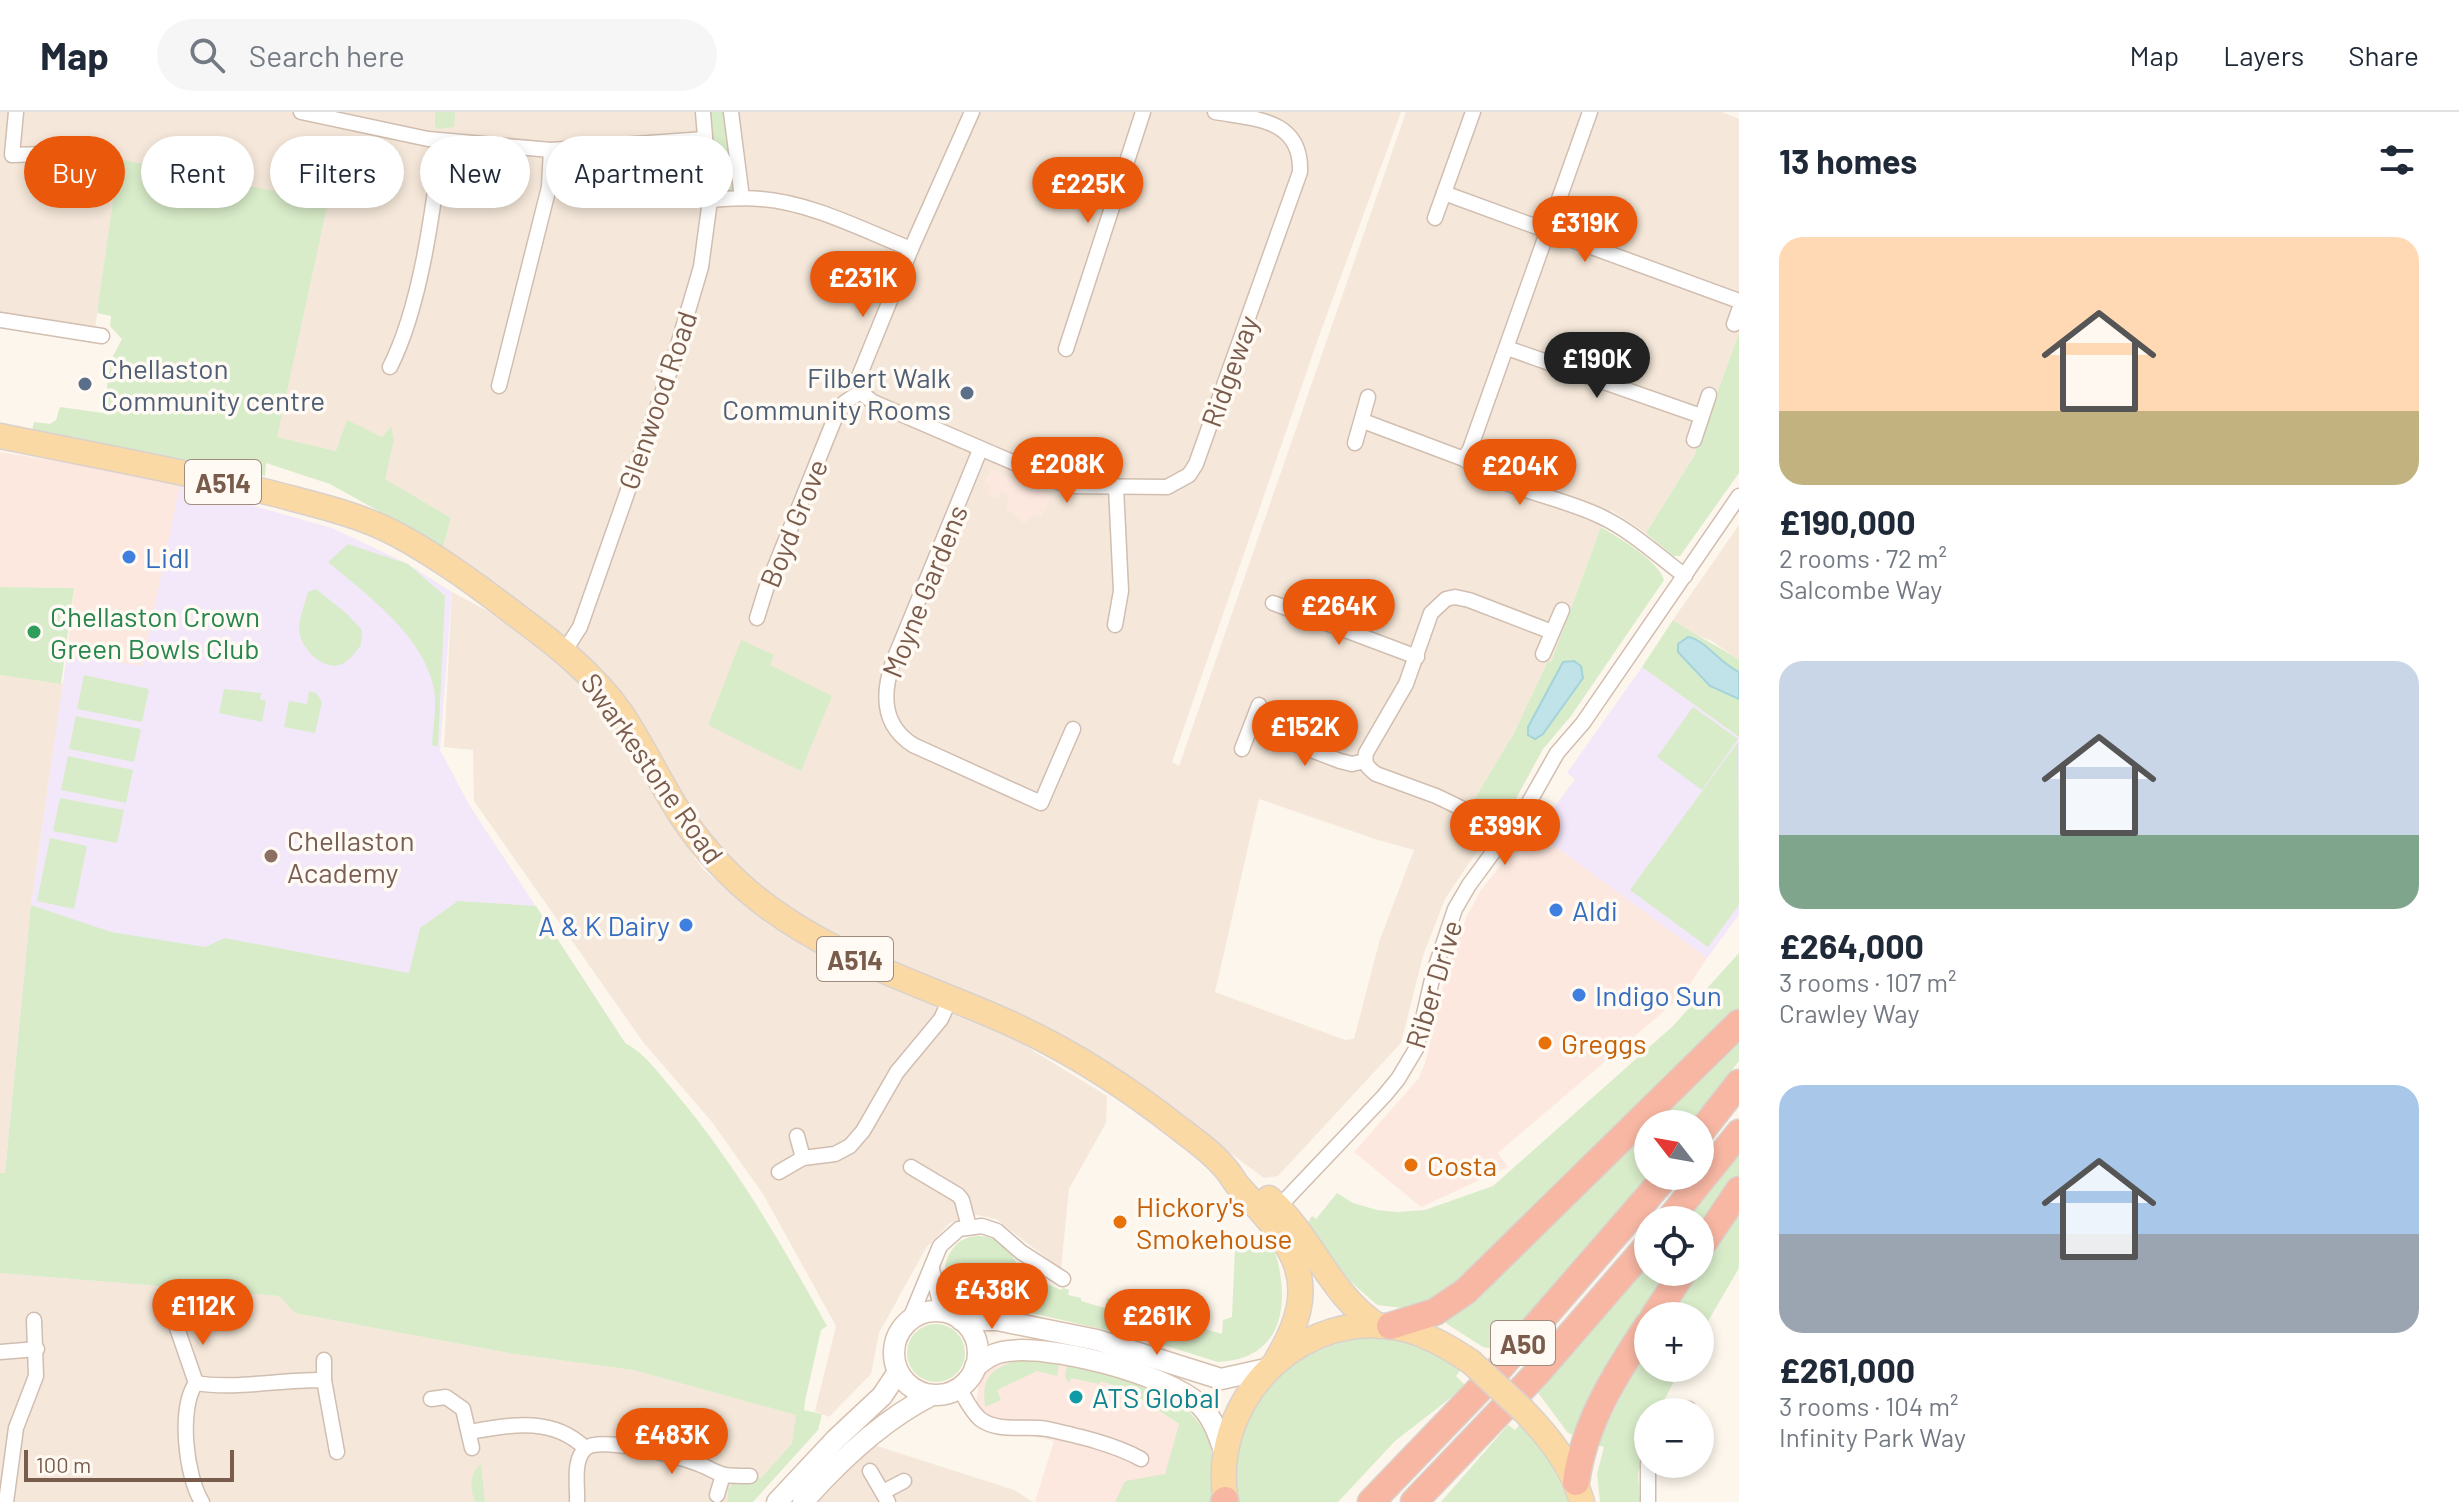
<!DOCTYPE html>
<html lang="en">
<head>
<meta charset="utf-8">
<style>
	body { margin:0; font-family:Barlow,sans-serif; background:#f6f6f7; color:#1f2937; height:100vh; display:flex; flex-direction:column; font-size:30px; white-space:nowrap }
	* { box-sizing:border-box; margin:0 }
	p { font-size:26px; color:#747a83 }
	.icon { flex:none; width:44px; height:44px; fill:none; stroke:currentColor; stroke-width:2; stroke-linecap:round; stroke-linejoin:round }
	.map { position:relative; flex:1; overflow:hidden }
	.side { display:flex; flex-direction:column; background:#fff; width:720px }
	.side>* { flex:none }
	.top-card { position:absolute; left:24px; top:24px; width:760px; height:72px; display:flex; gap:16px }
	.needle { width:52px; rotate:301deg }
	.fabs { position:absolute; left:1634px; top:998px; display:grid; gap:16px }
	.fabs a { display:grid; place-items:center; width:80px; height:80px; border-radius:50%; background:#fff; box-shadow:0 4px 12px #0003; font-size:40px }
	.scale { position:absolute; left:24px; bottom:20px; width:210px; box-sizing:border-box; padding-left:8px; border:4px solid #7a5c4d; border-top:0; font-size:22px; line-height:28px; white-space:nowrap; color:#7a5c4d; -webkit-text-stroke:6px #fffaf3; paint-order:stroke }
	.price { position:absolute; translate:-50% -68px; padding:0 18px; border-radius:28px; background:#ea580c; color:#fff; font-size:26px; line-height:52px; filter:drop-shadow(0 2px 4px #0008) }
	.price::after { content:''; position:absolute; left:50%; top:48px; width:24px; height:18px; margin-left:-12px; background:inherit; clip-path:polygon(0 0,100% 0,50% 100%) }
	.price.on { background:#222; color:#fff }
	ul { padding:0; list-style:none }
	li { display:grid; align-content:center; gap:16px; height:424px; padding:0 40px }
	li span { display:grid; place-items:center; height:248px; border-radius:24px; color:#555 }
	li>.icon { margin-inline-start:auto }
	span .icon { width:144px; height:144px; fill:#fffc; stroke-width:1 }
	li b { font-size:34px }
	h2 { display:flex; justify-content:space-between; align-items:center; height:96px; padding:0 40px; font-size:34px }
	.chip { padding:0 28px; border-radius:36px; background:#fff; box-shadow:0 4px 12px #0003; font-size:28px; line-height:72px }
	.chip.on { background:#ea580c; color:#fff }
	header { display:flex; align-items:center; gap:48px; box-sizing:border-box; height:112px; padding:0 40px; background:#fff; border-bottom:2px solid #e0e1e3 }
	header strong { font-size:38px }
	nav { display:flex; gap:44px; margin-inline-start:auto; font-size:28px }
	.search { width:560px; height:72px; background:#f6f6f7; display:flex; align-items:center; gap:20px; box-sizing:border-box; padding:0 28px; border-radius:44px; color:#747a83; font-size:30px }
	main { display:flex; flex:1; min-height:0 }
	.map>svg:first-child { display:block }
	.residential { fill:#f5e8da; fill-rule:evenodd }
	.commercial { fill:#fde8e0 }
	.education { fill:#f3e8fa }
	.green { fill:#d8ecc9; fill-rule:evenodd }
	.water { fill:#bfe3e8; stroke:#a5d3da; stroke-width:2 }
	.lines { fill:none; stroke-linecap:round; stroke-linejoin:round }
	.street-casing { stroke:#d1beb0; stroke-width:17 }
	.secondary-casing { stroke:#d6c0b0; stroke-width:23 }
	.primary-casing { stroke:#dad1cd; stroke-width:27 }
	.highway-casing { stroke:#dad1cd; stroke-width:29 }
	.street { stroke:#fff; stroke-width:14 }
	.secondary { stroke:#fff; stroke-width:20 }
	.primary { stroke:#fbd9a5; stroke-width:24 }
	.highway { stroke:#f7b7a3; stroke-width:26 }
	.primary-bridge-casing { stroke:#dad1cd; stroke-width:27; stroke-linecap:butt }
	.primary-bridge { stroke:#fbd9a5; stroke-width:24 }
	.service-dot { fill:#5c6f8a; stroke:#fffaf3; stroke-width:3 }
	.shop-dot { fill:#3f7fe0; stroke:#fffaf3; stroke-width:3 }
	.leisure-dot { fill:#2e9e5b; stroke:#fffaf3; stroke-width:3 }
	.education-dot { fill:#8d6e63; stroke:#fffaf3; stroke-width:3 }
	.food-dot { fill:#e8710a; stroke:#fffaf3; stroke-width:3 }
	.culture-dot { fill:#0f9aa8; stroke:#fffaf3; stroke-width:3 }
	.labels { text-anchor:middle; dominant-baseline:central; stroke-width:7; stroke-linejoin:round; paint-order:stroke }
	.shield { fill:#fffaf3; stroke:#a28b7f; stroke-width:2 }
	.shield-label { font-size:26px; font-weight:bold; fill:#7a5c4d }
	.service-label { font-size:28px; fill:#4e5e75; stroke:#fffaf3; text-anchor:start }
	.street-label { font-size:28px; fill:#7a5c4d; stroke:#fffaf3 }
	.shop-label { font-size:28px; fill:#366cbe; stroke:#fffaf3; text-anchor:start }
	.leisure-label { font-size:28px; fill:#27864d; stroke:#fffaf3; text-anchor:start }
	.education-label { font-size:28px; fill:#785e54; stroke:#fffaf3; text-anchor:start }
	.food-label { font-size:28px; fill:#c56008; stroke:#fffaf3; text-anchor:start }
	.culture-label { font-size:28px; fill:#0d838f; stroke:#fffaf3; text-anchor:start }
</style>
</head>
<body>
<header>
<strong>Map</strong>
<div class="search"><svg class="icon" aria-label="search" viewBox="0 0 24 24"><circle cx="10" cy="10" r="6"/><path d="M15 15l6 6"/></svg>Search here</div>
<nav><a>Map</a><a>Layers</a><a>Share</a></nav>
</header>
<main>
<div class="map">
<svg width="1739" height="1390" viewBox="0 0 1739 1390">
	<rect width="100%" height="100%" fill="#fdf6ec"/>
	<g class="residential">
		<path d="M0 0H1401L1318 227 1172 650 1179 654 1406 0H1722L1739 7V221L1694 344 1646 421 1611 398 1601 415 1551 550 1548 549 1514 621 1462 709 1487 724 1445 787 1423 844 1401 931 1278 1064 1264 1066 1129 966 947 875 829 821 777 787 738 752 706 721 667 657 596 554 527 496 443 435 451 406 384 367 394 328 390 315 382 325 336 339 277 325 119 47 95 217 0 200ZM1259 687 1375 727 1414 738 1380 827 1354 927 1345 928 1215 880Z"/>
		<polygon points="1739,413 1739,548 1712,529 1691,521 1673,508"/>
		<polygon points="452,480 510,511 557,548 587,578 628,636 668,708 703,757 746,795 808,832 1001,919 1107,984 1106,1011 1069,1077 1061,1157 996,1107 977,1103 950,1111 926,1136 879,1221 871,1262 829,1305 815,1299 836,1214 763,1082 712,1010 643,930 474,689 473,638 444,635"/>
		<polygon points="0,563 63,572 31,793 5,1061 0,1061"/>
		<polygon points="0,1161 280,1184 296,1201 514,1242 633,1258 797,1303 792,1331 761,1366 728,1378 727,1390 0,1390"/>
		<polygon points="874,1333 1014,1378 1033,1390 818,1390"/>
	</g>
	<g class="commercial">
		<polygon points="0,340 111,358 180,373 142,555 67,542 74,476 0,475"/>
		<polygon points="991,357 1051,385 1041,406 1034,402 1025,411 1020,409 1016,403 1006,398 1009,383 1001,379 998,387 987,382 991,374 985,370"/>
		<polygon points="1536,720 1707,846 1683,883 1498,1041 1508,1055 1421,1095 1354,1040 1419,966 1427,945 1446,861 1467,804 1481,778 1524,724"/>
		<polygon points="1015,1244 1109,1258 1140,1288 1179,1312 1165,1363 1125,1369 1117,1390 1035,1390 1054,1329 973,1311 980,1266 989,1255"/>
	</g>
	<g class="education">
		<polygon points="180,373 332,416 406,451 452,480 440,638 470,694 626,932 435,1197 0,1161 0,1061 5,1061 31,793 67,542 142,554"/>
		<polygon points="1642,555 1739,625 1739,803 1707,846 1536,720 1575,667 1567,661"/>
	</g>
	<g class="green">
		<polygon points="435,0 455,0 454,15 438,17 435,14"/>
		<polygon points="703,0 731,0 742,86 710,88"/>
		<polygon points="119,47 328,90 277,325 336,339 347,308 382,325 391,314 394,328 385,367 451,406 443,435 330,372 266,351 265,364 32,319 34,310 50,312 56,308 60,295 103,301 111,248 122,227 110,214 111,204 97,201"/>
		<polygon points="1739,221 1739,361 1680,444 1673,444 1646,421 1694,344"/>
		<path d="M1601 415C1619 426 1659 449 1664 468L1571 604 1543 637 1513 692 1502 705 1471 693 1514 621 1548 549 1551 550ZM1563 551 1583 566 1543 622 1535 627 1528 623V615Z"/>
		<path d="M348 432 408 452 445 484 438 635 432 633C433 616 437 594 434 577 424 524 367 483 328 450Z"/>
		<polygon points="0,475 74,476 61,572 0,563"/>
		<path d="M316 477 347 502 362 518 361 533C356 539 351 547 344 551 325 562 300 536 299 518 299 506 305 491 308 480Z"/>
		<path d="M1673 508C1694 523 1717 533 1739 548V560L1724 553 1698 527 1710 574 1739 587V625L1642 555Z"/>
		<polygon points="741,528 774,543 770,553 832,584 801,659 708,613"/>
		<polygon points="84,563 149,577 142,610 77,597"/>
		<polygon points="224,577 261,581 260,587 266,589 262,610 219,601"/>
		<polygon points="309,579 316,581 322,590 315,621 284,615 289,589 307,592"/>
		<polygon points="1693,595 1738,627 1702,678 1657,645"/>
		<polygon points="76,604 141,617 134,650 69,637"/>
		<polygon points="1738,630 1739,793 1708,835 1630,778"/>
		<polygon points="68,644 133,658 126,691 61,678"/>
		<polygon points="60,686 124,698 117,731 53,719"/>
		<polygon points="50,726 87,734 74,797 37,789"/>
		<path d="M458 789 536 794 625 931C646 942 658 961 673 978 735 1051 781 1131 827 1214L821 1218 805 1289 804 1298 822 1302 818 1318 753 1390H727L728 1378 736 1367 761 1366 792 1331 796 1303 633 1258 514 1242 295 1201 279 1184 0 1161V1061H5L31 793 111 820 205 835 225 826 409 861 420 816Z"/>
		<polygon points="1739,841 1739,897 1667,969 1442,1184 1403,1196 1377,1193 1350,1169 1307,1112 1312,1104 1316,1107 1337,1081 1353,1091 1377,1098 1397,1100 1425,1098 1493,1074 1673,914"/>
		<polygon points="1739,921 1739,949 1690,1012 1648,1012 1649,1064 1499,1238 1483,1235 1447,1212 1444,1207"/>
		<polygon points="1739,1040 1739,1068 1700,1126 1700,1108 1684,1108"/>
		<polygon points="1739,1099 1739,1156 1700,1223 1700,1204 1670,1204"/>
		<path d="M1266 1116C1290 1168 1296 1247 1218 1250L1141 1226 966 1186 957 1178 956 1169 944 1175 943 1171 946 1169C944 1156 945 1146 954 1135 968 1118 995 1122 1008 1137 1012 1142 1014 1149 1019 1153 1029 1164 1048 1172 1061 1178L1063 1176 1069 1178 1068 1183 1081 1186V1189L1105 1196 1107 1186 1130 1187 1129 1198 1144 1199 1222 1222 1223 1208 1232 1205 1235 1137 1233 1132 1264 1128Z"/>
		<polygon points="1648,1151 1648,1160 1677,1160 1576,1324 1568,1321 1536,1278"/>
		<circle cx="936" cy="1241" r="29"/>
		<path d="M1366 1226C1400 1226 1435 1234 1461 1258L1456 1264 1466 1274 1395 1329 1338 1390H1239C1222 1304 1282 1236 1366 1226Z"/>
		<polygon points="1648,1237 1648,1256 1681,1256 1658,1300 1648,1300 1648,1326 1638,1361 1640,1390 1600,1390 1597,1362 1604,1335 1597,1333 1629,1268"/>
		<path d="M1022 1247 1059 1252 1057 1264 1037 1259 997 1278 1001 1288 985 1295C981 1262 993 1256 1022 1247Z"/>
		<path d="M1067 1252C1127 1267 1213 1280 1214 1359 1214 1370 1215 1380 1211 1390H1115L1125 1369 1165 1362 1179 1312 1129 1279 1101 1269 1099 1272 1071 1266 1069 1271 1065 1265Z"/>
		<polygon points="1521,1311 1549,1348 1569,1390 1441,1390 1508,1313 1515,1318"/>
		<path d="M481 1352 485 1390H475C470 1377 469 1361 481 1352Z"/>
	</g>
	<g class="water">
		<path d="M1688 525C1706 528 1719 551 1739 560V587L1710 574 1678 540V532Z"/>
		<polygon points="1574,549 1581,554 1583,566 1543,622 1535,627 1528,623 1528,615 1563,550"/>
	</g>
	<g class="lines">
		<defs>
			<g id="street">
				<polyline points="16,0 12,43 45,42"/>
				<polyline points="301,0 428,27 551,38 705,27"/>
				<polyline points="731,0 742,86"/>
				<polyline points="1444,81 1739,189"/>
				<path d="M710 88C727 87 744 85 761 87 812 91 863 118 911 137"/>
				<polyline points="1435,106 1473,0"/>
				<polyline points="0,208 102,224"/>
				<polyline points="1734,212 1739,198"/>
				<polyline points="1507,236 1701,304"/>
				<polyline points="1066,237 1143,0"/>
				<path d="M390 255C421 194 433 97 442 29"/>
				<polyline points="499,274 549,75 551,38"/>
				<path d="M860 280 873 290 1068 374 1167 375 1189 363 1196 352 1300 60C1302 7 1255 7 1215 0"/>
				<polyline points="860,280 858,267 911,137 972,0"/>
				<path d="M1363 309 1464 347C1502 378 1556 383 1600 404 1632 419 1657 443 1685 464"/>
				<polyline points="1694,328 1709,283"/>
				<polyline points="1355,331 1368,285"/>
				<path d="M980 338 893 550C882 582 882 613 913 633L1041 691 1073 617"/>
				<polyline points="1464,347 1470,337 1590,0"/>
				<polyline points="1273,491 1417,545"/>
				<polyline points="1293,498 1301,478"/>
				<polyline points="757,506 766,477 835,306 844,291 860,280"/>
				<polyline points="1115,513 1121,479 1116,375"/>
				<polyline points="564,540 580,515 672,253 701,155 710,88 703,0"/>
				<polyline points="1543,542 1562,498"/>
				<polyline points="1251,615 1340,649 1352,652 1365,649"/>
				<polyline points="1242,637 1259,593"/>
				<path d="M1504 723 1461 696 1436 684 1376 662C1367 655 1364 652 1366 641L1406 572 1431 501 1446 487 1455 485 1469 488 1552 520"/>
				<polyline points="797,1024 803,1046"/>
				<polyline points="911,1055 958,1083 962,1088 969,1115"/>
				<polyline points="779,1060 803,1046 835,1042 850,1034 863,1019 897,960 941,907 950,887"/>
				<polyline points="1274,1100 1384,984 1398,967 1416,937 1433,863 1455,797 1469,773 1527,694 1557,641 1583,611 1739,384"/>
				<polyline points="932,1157 940,1191 946,1201"/>
				<polyline points="909,1209 940,1134 959,1117 982,1114 997,1119 1021,1140 1063,1167"/>
				<polyline points="176,1213 196,1271"/>
				<polyline points="0,1240 37,1237"/>
				<polyline points="324,1248 324,1268"/>
				<path d="M959 1276C965 1286 971 1299 980 1307 999 1321 1026 1313 1047 1317 1078 1324 1114 1332 1141 1347"/>
				<polyline points="431,1287 446,1285 463,1297 472,1336"/>
				<polyline points="1684,1300 1689,1297"/>
				<path d="M469 1320C510 1313 552 1304 585 1336"/>
				<polyline points="1648,1351 1648,1390"/>
				<polyline points="870,1359 888,1390"/>
				<polyline points="883,1380 904,1369"/>
				<polyline points="717,1383 723,1363"/>
				<polyline points="6,1390 16,1316 36,1264 34,1208"/>
				<path d="M202 1390C186 1365 178 1296 196 1271 235 1278 283 1267 324 1268L337 1340"/>
				<path d="M577 1390C578 1374 572 1348 586 1336 601 1324 677 1344 696 1351 706 1354 715 1361 725 1363 733 1364 742 1364 750 1364"/>
			</g>
			<g id="secondary">
				<circle cx="936" cy="1241" r="42"/>
				<polyline points="961,1208 997,1208 1097,1228 1221,1267 1266,1257"/>
				<path d="M975 1255C984 1248 991 1242 1002 1240 1046 1230 1167 1262 1200 1293 1214 1307 1219 1325 1225 1342"/>
				<polyline points="777,1390 835,1328 882,1284 898,1260"/>
				<path d="M803 1390C840 1348 882 1308 932 1283"/>
			</g>
			<g id="primary">
				<path d="M0 324C92 343 184 359 275 382 316 393 358 402 396 422 439 445 478 474 516 503 555 532 593 561 621 601 642 632 657 665 677 697 697 729 721 756 749 780 820 840 907 867 991 903 1058 931 1123 972 1180 1017 1196 1029 1213 1041 1225 1056 1231 1062 1234 1070 1240 1076 1295 1136 1324 1169 1277 1247"/>
				<path d="M1269 1086C1312 1124 1329 1182 1378 1214"/>
				<path d="M1524 1299C1551 1327 1571 1353 1582 1390"/>
				<path d="M1226 1390C1209 1295 1290 1204 1387 1214 1418 1217 1446 1233 1471 1250"/>
			</g>
			<g id="highway">
				<polyline points="1700,1021 1739,971"/>
				<polyline points="1669,1108 1739,1021"/>
				<polyline points="1700,1136 1739,1078"/>
				<polyline points="1654,1204 1683,1160"/>
				<polyline points="1390,1214 1435,1200 1466,1179 1739,911"/>
				<path d="M1576 1370C1584 1311 1616 1261 1648 1213"/>
				<polyline points="1224,1390 1225,1388"/>
				<polyline points="1371,1390 1496,1260 1666,1064"/>
				<polyline points="1414,1390 1538,1260 1648,1133"/>
			</g>
		</defs>
		<use href="#street" class="street-casing"/>
		<use href="#secondary" class="secondary-casing"/>
		<use href="#primary" class="primary-casing"/>
		<use href="#highway" class="highway-casing"/>
		<use href="#street" class="street"/>
		<use href="#secondary" class="secondary"/>
		<use href="#primary" class="primary"/>
		<use href="#highway" class="highway"/>
		<defs>
			<polyline id="primary-bridge" points="1471,1250 1524,1299"/>
		</defs>
		<use href="#primary-bridge" class="primary-bridge-casing"/>
		<use href="#primary-bridge" class="primary-bridge"/>
	</g>
	<g class="service-dot">
		<circle cx="85" cy="272" r="8"/>
		<circle cx="967" cy="281" r="8"/>
	</g>
	<g class="shop-dot">
		<circle cx="129" cy="445" r="8"/>
		<circle cx="1556" cy="798" r="8"/>
		<circle cx="686" cy="813" r="8"/>
		<circle cx="1579" cy="883" r="8"/>
	</g>
	<circle class="leisure-dot" cx="34" cy="520" r="8"/>
	<circle class="education-dot" cx="271" cy="744" r="8"/>
	<g class="food-dot">
		<circle cx="1545" cy="931" r="8"/>
		<circle cx="1411" cy="1053" r="8"/>
		<circle cx="1120" cy="1110" r="8"/>
	</g>
	<circle class="culture-dot" cx="1076" cy="1285" r="8"/>
	<g class="labels">
		<g class="shield">
			<rect x="185" y="348" width="76" height="44" rx="6"/>
			<rect x="817" y="825" width="76" height="44" rx="6"/>
			<rect x="1491" y="1209" width="64" height="44" rx="6"/>
		</g>
		<g class="shield-label">
			<text x="223" y="370">A514</text>
			<text x="855" y="847">A514</text>
			<text x="1523" y="1231">A50</text>
		</g>
		<g class="service-label">
			<text x="101" y="256">Chellaston<tspan x="101" dy="32">Community centre</tspan></text>
			<text x="951" y="265" text-anchor="end">Filbert Walk<tspan x="951" dy="32">Community Rooms</tspan></text>
		</g>
		<g class="street-label">
			<text transform="translate(1229 259) rotate(-70)">Ridgeway</text>
			<text transform="translate(657 288) rotate(-71)">Glenwood Road</text>
			<text transform="translate(793 411) rotate(-68)">Boyd Grove</text>
			<text transform="translate(924 479) rotate(-68)">Moyne Gardens</text>
			<text transform="translate(653 656) rotate(55)">Swarkestone Road</text>
			<text transform="translate(1433 872) rotate(-73)">Riber Drive</text>
		</g>
		<g class="shop-label">
			<text x="145" y="445">Lidl</text>
			<text x="1572" y="798">Aldi</text>
			<text x="670" y="813" text-anchor="end">A &amp; K Dairy</text>
			<text x="1595" y="883">Indigo Sun</text>
		</g>
		<g class="leisure-label">
			<text x="50" y="504">Chellaston Crown<tspan x="50" dy="32">Green Bowls Club</tspan></text>
		</g>
		<g class="education-label">
			<text x="287" y="728">Chellaston<tspan x="287" dy="32">Academy</tspan></text>
		</g>
		<g class="food-label">
			<text x="1561" y="931">Greggs</text>
			<text x="1427" y="1053">Costa</text>
			<text x="1136" y="1094">Hickory's<tspan x="1136" dy="32">Smokehouse</tspan></text>
		</g>
		<g class="culture-label">
			<text x="1092" y="1285">ATS Global</text>
		</g>
	</g>
</svg>
<div class="fabs">
<a><svg class="needle" viewBox="-14 -14 28 28"><path d="M0-13l5 13h-10z" fill="#e53935"/><path d="M0 13l5-13h-10z" fill="#747a83"/></svg></a>
<a><svg class="icon" aria-label="locate" viewBox="0 0 24 24"><circle cx="12" cy="12" r="6"/><path d="M12 2v4M12 18v4M2 12h4M18 12h4"/></svg></a>
<a>+</a>
<a>−</a>
</div>
<div class="scale">100 m</div>
<b class="price" style="left:1088px;top:113px">£225K</b>
<b class="price" style="left:1585px;top:152px">£319K</b>
<b class="price" style="left:863px;top:207px">£231K</b>
<b class="price on" style="left:1597px;top:288px">£190K</b>
<b class="price" style="left:1067px;top:393px">£208K</b>
<b class="price" style="left:1520px;top:395px">£204K</b>
<b class="price" style="left:1339px;top:535px">£264K</b>
<b class="price" style="left:1305px;top:656px">£152K</b>
<b class="price" style="left:1505px;top:755px">£399K</b>
<b class="price" style="left:992px;top:1219px">£438K</b>
<b class="price" style="left:203px;top:1235px">£112K</b>
<b class="price" style="left:1157px;top:1245px">£261K</b>
<b class="price" style="left:672px;top:1364px">£483K</b>
<div class="top-card">
<a class="chip on">Buy</a>
<a class="chip">Rent</a>
<a class="chip">Filters</a>
<a class="chip">New</a>
<a class="chip">Apartment</a>
</div>
</div>
<section class="side">
<h2>13 homes<svg class="icon" aria-label="filters" viewBox="0 0 24 24"><path d="M4 7h16M4 17h16"/><circle cx="9" cy="7" r="2"/><circle cx="15" cy="17" r="2"/></svg></h2>
<ul>
<li><span style="background:linear-gradient(#ffd9b3 70%,#c2b280 0)"><svg class="icon" aria-label="home" viewBox="0 0 24 24"><path d="M3 11l9-7 9 7M6 9v11h12V9"/></svg></span><div><b>£190,000</b><p>2 rooms · 72 m²</p><p>Salcombe Way</p></div></li>
<li><span style="background:linear-gradient(#c9d6e8 70%,#7fa58c 0)"><svg class="icon" aria-label="home" viewBox="0 0 24 24"><path d="M3 11l9-7 9 7M6 9v11h12V9"/></svg></span><div><b>£264,000</b><p>3 rooms · 107 m²</p><p>Crawley Way</p></div></li>
<li><span style="background:linear-gradient(#a9c7e8 60%,#9aa5b1 0)"><svg class="icon" aria-label="home" viewBox="0 0 24 24"><path d="M3 11l9-7 9 7M6 9v11h12V9"/></svg></span><div><b>£261,000</b><p>3 rooms · 104 m²</p><p>Infinity Park Way</p></div></li>
</ul>
</section>
</main>
</body>
</html>
